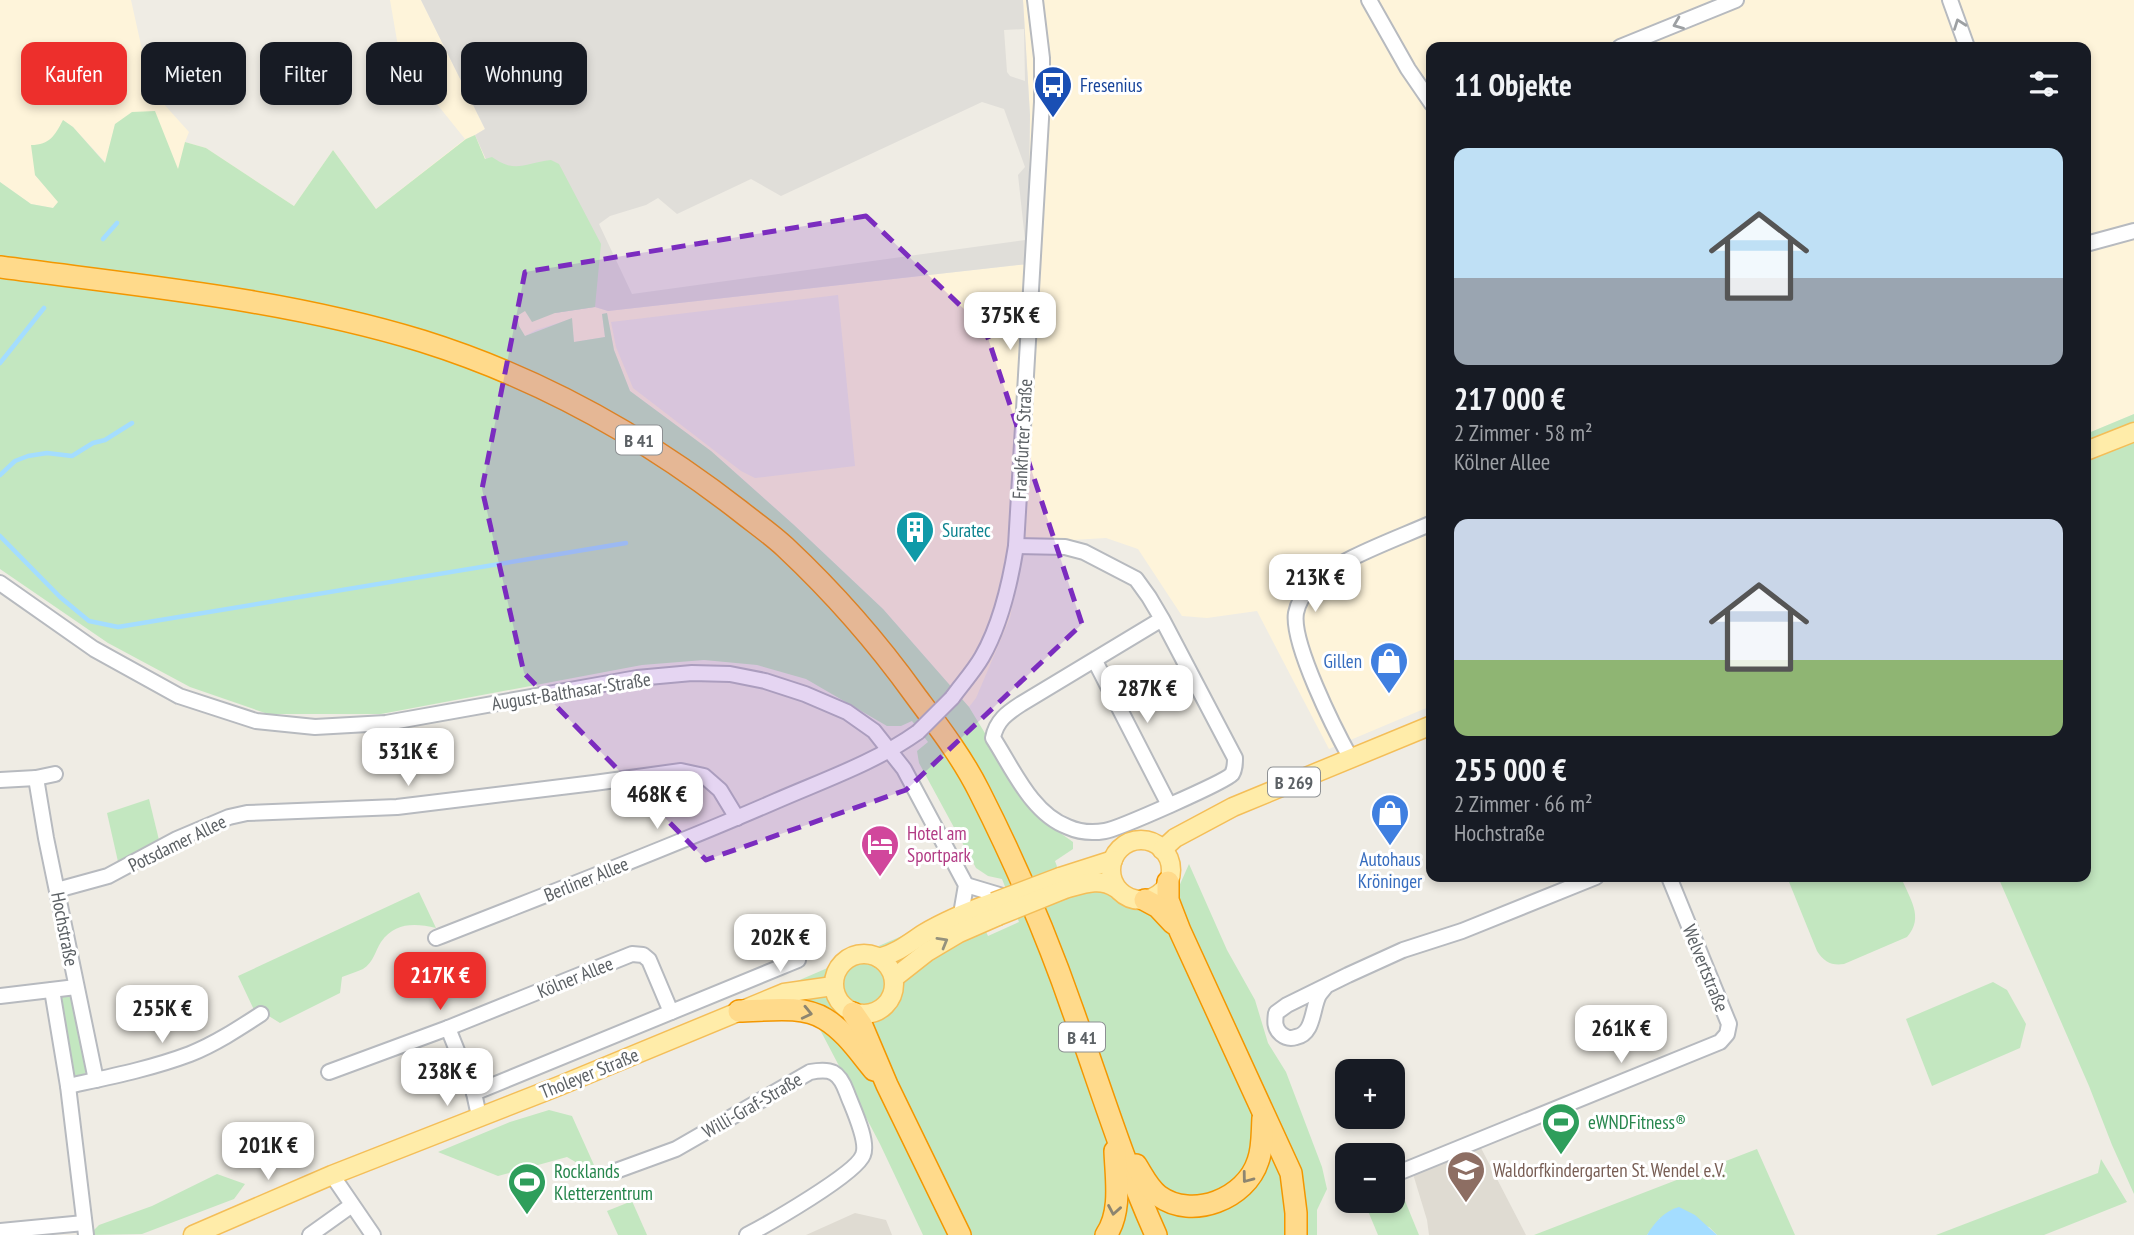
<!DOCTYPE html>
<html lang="de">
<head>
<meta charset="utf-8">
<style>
	body { margin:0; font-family:"PT Sans Narrow",sans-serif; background:#20242c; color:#f1f3f6; height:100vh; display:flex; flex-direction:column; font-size:26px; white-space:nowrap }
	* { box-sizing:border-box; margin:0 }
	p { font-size:23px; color:#9ea1a6 }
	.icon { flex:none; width:38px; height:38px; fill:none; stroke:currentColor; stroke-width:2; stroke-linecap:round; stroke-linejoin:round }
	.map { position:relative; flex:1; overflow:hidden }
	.drawer { position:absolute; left:1426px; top:42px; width:665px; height:840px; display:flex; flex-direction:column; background:#171b24; border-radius:14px; box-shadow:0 4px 10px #0003 }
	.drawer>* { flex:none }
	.top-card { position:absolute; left:21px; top:42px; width:665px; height:63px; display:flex; gap:14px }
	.fabs { position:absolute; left:1335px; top:1059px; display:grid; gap:14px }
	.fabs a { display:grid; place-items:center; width:70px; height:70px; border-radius:14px; background:#171b24; box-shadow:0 4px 10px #0003; font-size:35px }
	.price { position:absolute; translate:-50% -60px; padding:0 16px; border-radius:14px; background:#fff; color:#222; font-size:23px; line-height:46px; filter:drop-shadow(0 2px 4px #0008) }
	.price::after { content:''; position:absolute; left:50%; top:42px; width:21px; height:16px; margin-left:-10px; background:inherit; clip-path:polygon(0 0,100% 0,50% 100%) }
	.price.current { background:#ed2f2c; color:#fff }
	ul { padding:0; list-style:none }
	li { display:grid; align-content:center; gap:14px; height:371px; padding:0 28px }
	li span { display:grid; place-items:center; height:217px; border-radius:14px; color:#555 }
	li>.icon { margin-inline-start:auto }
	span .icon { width:126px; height:126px; fill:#fffc; stroke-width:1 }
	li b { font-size:30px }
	h2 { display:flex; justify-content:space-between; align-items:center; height:84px; padding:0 28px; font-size:30px }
	.pill { padding:0 24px; border-radius:14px; background:#171b24; box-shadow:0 4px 10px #0003; font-size:24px; line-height:63px }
	.pill.current { background:#ed2f2c; color:#fff }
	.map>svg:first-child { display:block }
	.commercial { fill:#fef4da; fill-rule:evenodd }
	.industrial { fill:#e0ded9; fill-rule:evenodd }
	.education { fill:#dfdbd2 }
	.green { fill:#c3e7c0 }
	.water { fill:#a4ddff }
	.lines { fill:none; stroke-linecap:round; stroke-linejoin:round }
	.stream { stroke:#a4ddff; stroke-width:4.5 }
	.minor-casing { stroke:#b7babf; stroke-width:18 }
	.major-casing { stroke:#f4be58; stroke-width:21 }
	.highway-casing { stroke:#f39700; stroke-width:24 }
	.minor { stroke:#fff; stroke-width:14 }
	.major { stroke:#ffeca9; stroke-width:18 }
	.highway { stroke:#ffda8b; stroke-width:21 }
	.minor-bridge-casing { stroke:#b7babf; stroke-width:18; stroke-linecap:butt }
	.major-bridge-casing { stroke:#f4be58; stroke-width:21; stroke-linecap:butt }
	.minor-bridge { stroke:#fff; stroke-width:14 }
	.major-bridge { stroke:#ffeca9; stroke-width:18 }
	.oneway { stroke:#9da0a3 }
	.oneway2 { stroke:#95927d }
	.oneway3 { stroke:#8d8570 }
	.marked { fill:#7b2cbf; fill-opacity:0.2; stroke:#7b2cbf; stroke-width:5; stroke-dasharray:14 9; stroke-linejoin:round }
	.labels { text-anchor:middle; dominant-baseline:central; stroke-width:6; stroke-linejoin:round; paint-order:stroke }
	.shield { fill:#fff; stroke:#8d9093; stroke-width:2 }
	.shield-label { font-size:18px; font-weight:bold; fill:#5c6165 }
	.transit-label { font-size:19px; fill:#164399; stroke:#fff; text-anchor:start }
	.street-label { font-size:19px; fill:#5c6165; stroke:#fff }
	.culture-label { font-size:19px; fill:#0d838f; stroke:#fff; text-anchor:start }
	.shop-label { font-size:19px; fill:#366cbe; stroke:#fff; text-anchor:end }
	.hotel-label { font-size:19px; fill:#b23c85; stroke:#fff; text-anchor:start }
	.leisure-label { font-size:19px; fill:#27864d; stroke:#fff; text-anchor:start }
	.education-label { font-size:19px; fill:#785e54; stroke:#fff; text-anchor:start }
</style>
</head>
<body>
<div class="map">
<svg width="2134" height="1235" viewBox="0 0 2134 1235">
	<rect width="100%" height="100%" fill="#efece4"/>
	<path class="commercial" d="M0 0H131L149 81 160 79 162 102 189 132 185 142 206 148 294 206 333 150 376 209 465 139 400 58 390 0H421L485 129 475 135 555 313 595 307 608 311 1028 264 1030 115 1023 0H2134V414L2086 434V47H1432L1431 706 1329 749 1257 611 1207 618 1182 616 1138 549 1106 538 1021 543 1018 576 1010 618 976 698 969 707 883 609 794 525 711 451 630 391 614 350 607 313 602 314 605 337 574 342 571 319 536 330 525 336 311 272 115 124 106 163 73 127 64 121 54 137 46 143 40 145 35 175 59 202 53 208 31 204 0 182ZM838 295 855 466 755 478 741 471 633 388 616 347 611 322Z"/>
	<path class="industrial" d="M421 0H1023L1030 115 1028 264 608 311 595 307 555 313 475 135 485 129ZM1024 29 1025 81 1010 76 1007 72 1004 30ZM982 102 1004 109 1025 167 1018 175 1025 240 632 294 599 224 610 216 646 205 658 198 677 214 751 179 781 196Z"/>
	<g class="education">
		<polygon points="1481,1148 1526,1235 1429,1235 1427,1220 1413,1174"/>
		<polygon points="855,1213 886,1220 892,1235 806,1235"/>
	</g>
	<g class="green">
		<path d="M155 111 178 169 185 142 206 148 294 206 333 150 376 209 466 139 475 135 485 159 492 157C516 174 524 163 551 160L559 164 601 244 595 307 555 313 532 322 525 311 517 316 519 326 525 336 572 318 574 342 605 337 602 314 607 313 614 350 630 391 711 451 794 525 883 609 969 707 1030 807 1042 820 1073 842V849L1055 861 1068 897 1083 893 1104 891 1119 902 1135 908 1160 903 1177 891 1189 864 1227 950 1255 1000 1268 1043 1286 1072 1322 1167 1327 1189 1317 1210V1235H923L880 1144 795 982 974 905 988 936 1019 922 1002 879 988 876 976 868 919 763 917 751 928 742 912 721 901 726H887L806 679 757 665 704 660 642 665 381 714H268L190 687 108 643 0 569V182L31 204 53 208 58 202 35 175 31 145C50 145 55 135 63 120L73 127 105 163 115 124 132 112Z"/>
		<polygon points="2134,414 2134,1194 2112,1145 2089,1086 1998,877 2086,877 2086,434"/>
		<polygon points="149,799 159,840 119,866 107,813"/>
		<path d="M1787 877H1901C1909 898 1925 917 1907 937L1844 964C1832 966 1824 962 1817 951Z"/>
		<path d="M419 892 436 928C415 923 395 922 381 942 375 951 374 962 363 969 357 972 349 974 342 977L340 993 280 1023 264 1013 255 1012 238 976Z"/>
		<polygon points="1993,982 2007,990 2026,1024 2020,1048 1932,1086 1906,1019"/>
		<polygon points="65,993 70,993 76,1010 86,1072 82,1077 71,1076 61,997"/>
		<polygon points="549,1110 572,1116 594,1165 584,1167 567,1157 498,1176 438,1152 510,1122"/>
		<polygon points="1757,1149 1795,1235 1717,1235 1709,1227 1660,1218 1647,1235 1534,1235"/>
		<polygon points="2101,1159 2127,1202 2044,1235 1936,1235 2098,1173"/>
		<polygon points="217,1174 245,1184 234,1199 142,1234 89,1235 99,1225 152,1206"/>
		<polygon points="1403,1196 1419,1235 1378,1235 1368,1211"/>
		<polygon points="632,1201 647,1235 618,1235 607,1211"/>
	</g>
	<path class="water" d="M1679 1207 1695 1215 1717 1235H1647C1654 1223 1664 1211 1679 1207Z"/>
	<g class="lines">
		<g class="stream">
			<polyline points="103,239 117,223"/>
			<polyline points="0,363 44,308"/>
			<polyline points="0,475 15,461 28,456 47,453 72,456 93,443 105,440 132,423"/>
			<polyline points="0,536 60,597 89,621 118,627 626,543"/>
		</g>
		<defs>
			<g id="minor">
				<polyline points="1369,0 1408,69 1432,104"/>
				<polyline points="1950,0 1967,47"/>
				<polyline points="1620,47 1736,0"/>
				<polyline points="2086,244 2134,231"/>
				<path d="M1016 546 1065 547 1084 552 1136 579 1149 597 1162 619 1235 758C1235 764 1235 769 1232 774 1225 782 1118 829 1105 831 1093 833 1079 832 1068 827 1032 814 1013 769 993 738 996 721 1007 713 1021 704L1162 619"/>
				<polyline points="0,583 94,649 179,696 256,721 315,727 386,723 637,678 692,673 730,674 765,681 805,694 847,712 874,731 904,769 966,885 961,914"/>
				<polyline points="1095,661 1169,805"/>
				<path d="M952 698C962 684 974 671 982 657 1001 624 1010 584 1016 546L1042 102V58L1035 0"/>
				<path d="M1351 759C1335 730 1291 643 1296 613 1298 603 1305 592 1312 585 1335 560 1399 538 1432 523"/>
				<polyline points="36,778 46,838 96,1080"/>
				<polyline points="0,780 36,778 55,774"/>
				<polyline points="966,885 1006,897"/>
				<polyline points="57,890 108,876 177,839 229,817 247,813 397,807 594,783 681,771 704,776 720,790 737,818"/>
				<path d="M436 938C550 893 664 850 776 801 824 780 876 762 918 732"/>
				<path d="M1326 986C1324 989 1321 992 1319 995 1312 1008 1314 1034 1296 1037 1290 1039 1286 1038 1281 1034 1274 1028 1275 1021 1276 1013L1287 1005 1348 975 1403 950 1462 931 1596 877"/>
				<polyline points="52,990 68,1086 86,1235"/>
				<polyline points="0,996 76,987"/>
				<polyline points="448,1028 632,954 643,955 649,960 671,1012"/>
				<polyline points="329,1072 448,1028 474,1093 479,1116"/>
				<path d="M68 1086C109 1077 150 1069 190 1054 215 1044 238 1029 261 1014"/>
				<polyline points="474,1093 798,960"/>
				<path d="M613 1172 676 1149 810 1072C831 1068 839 1071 847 1093 852 1107 869 1141 863 1155 856 1174 768 1224 747 1235"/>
				<polyline points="332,1175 373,1235"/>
				<polyline points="1393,1175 1720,1042 1727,1034 1729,1024 1669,877"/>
				<polyline points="1344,1194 1348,1192"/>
				<polyline points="0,1231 84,1223"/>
				<polyline points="310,1235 352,1205"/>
			</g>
			<g id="major">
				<polyline points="2086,451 2134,432"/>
				<circle cx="1141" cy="870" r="30"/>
				<polyline points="1162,850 1175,838 1233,807 1432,725"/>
				<polyline points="1060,877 1113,860"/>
				<path d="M1065 889C1083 884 1100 877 1116 888"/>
				<circle cx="864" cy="984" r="30"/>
				<path d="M879 958C897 953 908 944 923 934 945 921 969 911 994 902"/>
				<polyline points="894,978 927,952 959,933 998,916"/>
				<polyline points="193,1235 332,1175 559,1086 784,993 833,986"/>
			</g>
			<g id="highway">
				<path d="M0 267C141 286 285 299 422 341 537 377 645 437 740 511 755 523 771 534 785 547 833 592 877 642 915 695 938 726 962 757 979 791 1015 862 1047 936 1073 1011 1100 1086 1123 1162 1156 1235"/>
				<polyline points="1168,882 1168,900 1180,931 1291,1173 1296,1213 1296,1235"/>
				<polyline points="1145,900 1158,907 1173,923"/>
				<path d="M739 1011C765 1011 801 1004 825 1019 845 1031 859 1052 874 1070"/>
				<polyline points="853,1013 862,1026 887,1085 960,1235"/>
				<path d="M1136 1165C1143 1176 1149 1189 1159 1196 1192 1220 1246 1199 1258 1161 1263 1148 1262 1132 1263 1118"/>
				<path d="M1106 1235C1122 1212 1116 1178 1115 1151"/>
			</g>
		</defs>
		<use href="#minor" class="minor-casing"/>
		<use href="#major" class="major-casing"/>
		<use href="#highway" class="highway-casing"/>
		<use href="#minor" class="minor"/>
		<use href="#major" class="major"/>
		<use href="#highway" class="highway"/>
		<defs>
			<polyline id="minor-bridge" points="918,732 952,698"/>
			<g id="major-bridge">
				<polyline points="994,902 1060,877"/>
				<polyline points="998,916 1065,889"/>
			</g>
		</defs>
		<use href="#minor-bridge" class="minor-bridge-casing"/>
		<use href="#major-bridge" class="major-bridge-casing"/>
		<use href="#minor-bridge" class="minor-bridge"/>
		<use href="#major-bridge" class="major-bridge"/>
	</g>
	<defs><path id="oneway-chevron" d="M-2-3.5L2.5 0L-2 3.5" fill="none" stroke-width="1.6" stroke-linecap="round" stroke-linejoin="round" transform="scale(1.75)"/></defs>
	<g class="oneway">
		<use href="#oneway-chevron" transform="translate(1678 24) rotate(158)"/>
		<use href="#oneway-chevron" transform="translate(1959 24) rotate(-110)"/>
	</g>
	<use class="oneway2" href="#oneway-chevron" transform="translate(943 942) rotate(-30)"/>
	<g class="oneway3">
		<use href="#oneway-chevron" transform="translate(807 1013) rotate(13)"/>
		<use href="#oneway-chevron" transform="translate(1247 1178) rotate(127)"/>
		<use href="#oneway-chevron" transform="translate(1114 1210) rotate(100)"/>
	</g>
	<path class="marked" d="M866 216 985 329 1082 624 906 790 706 860 524 673 482 489 525 272Z"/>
	<defs>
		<symbol id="bus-pin" viewBox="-11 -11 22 30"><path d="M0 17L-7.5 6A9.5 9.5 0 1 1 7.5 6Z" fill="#1a4fb4" stroke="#fff"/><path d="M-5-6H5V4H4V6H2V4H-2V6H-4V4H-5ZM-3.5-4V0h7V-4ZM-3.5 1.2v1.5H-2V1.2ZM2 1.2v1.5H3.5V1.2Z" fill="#fff"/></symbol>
		<symbol id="building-pin" viewBox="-11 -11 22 30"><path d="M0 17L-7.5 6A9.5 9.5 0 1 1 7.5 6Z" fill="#0f9aa8" stroke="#fff"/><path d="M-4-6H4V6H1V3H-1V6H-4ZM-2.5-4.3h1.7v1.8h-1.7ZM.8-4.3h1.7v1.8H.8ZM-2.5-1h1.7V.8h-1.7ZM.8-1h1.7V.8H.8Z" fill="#fff"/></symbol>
		<symbol id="shop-pin" viewBox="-11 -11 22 30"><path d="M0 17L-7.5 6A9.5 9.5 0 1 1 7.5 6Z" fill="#3f7fe0" stroke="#fff"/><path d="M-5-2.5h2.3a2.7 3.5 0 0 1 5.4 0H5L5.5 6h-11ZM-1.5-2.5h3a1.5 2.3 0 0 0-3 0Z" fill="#fff"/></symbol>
		<symbol id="hotel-pin" viewBox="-11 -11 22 30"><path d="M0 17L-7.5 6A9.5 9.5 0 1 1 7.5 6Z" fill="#d1479c" stroke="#fff"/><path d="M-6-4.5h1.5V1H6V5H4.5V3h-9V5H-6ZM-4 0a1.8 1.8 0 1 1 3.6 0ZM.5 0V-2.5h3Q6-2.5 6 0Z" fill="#fff"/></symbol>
		<symbol id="stadium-pin" viewBox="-11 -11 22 30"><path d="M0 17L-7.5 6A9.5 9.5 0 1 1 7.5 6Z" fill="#2e9e5b" stroke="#fff"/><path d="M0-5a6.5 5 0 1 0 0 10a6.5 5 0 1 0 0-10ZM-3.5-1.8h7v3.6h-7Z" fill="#fff"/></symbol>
		<symbol id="school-pin" viewBox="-11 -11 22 30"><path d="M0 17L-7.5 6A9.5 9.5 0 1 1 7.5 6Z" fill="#8d6e63" stroke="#fff"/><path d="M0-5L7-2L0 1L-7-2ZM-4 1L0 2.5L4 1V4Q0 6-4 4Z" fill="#fff"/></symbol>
	</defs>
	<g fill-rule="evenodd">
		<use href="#bus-pin" x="1031" y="63" width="44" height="60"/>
		<use href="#building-pin" x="893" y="508" width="44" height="60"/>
		<use href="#shop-pin" x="1367" y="639" width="44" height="60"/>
		<use href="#shop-pin" x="1368" y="791" width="44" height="60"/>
		<use href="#hotel-pin" x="858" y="822" width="44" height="60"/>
		<use href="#stadium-pin" x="1539" y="1100" width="44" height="60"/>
		<use href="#school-pin" x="1444" y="1148" width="44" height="60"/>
		<use href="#stadium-pin" x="505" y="1160" width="44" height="60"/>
	</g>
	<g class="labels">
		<g class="shield">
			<rect x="616" y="425.5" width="46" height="29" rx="5"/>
			<rect x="1268" y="767.5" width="52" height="29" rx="5"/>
			<rect x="1059" y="1022.5" width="46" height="29" rx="5"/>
		</g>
		<g class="shield-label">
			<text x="639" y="440">B 41</text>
			<text x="1294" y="782">B 269</text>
			<text x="1082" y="1037">B 41</text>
		</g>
		<g class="transit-label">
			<text x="1080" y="85">Fresenius</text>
		</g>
		<g class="street-label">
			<text transform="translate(1022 439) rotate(-87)">Frankfurter Straße</text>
			<text transform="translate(571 691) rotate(-9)">August-Balthasar-Straße</text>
			<text transform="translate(177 843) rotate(-26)">Potsdamer Allee</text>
			<text transform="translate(586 879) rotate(-22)">Berliner Allee</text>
			<text transform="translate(65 929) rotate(79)">Hochstraße</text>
			<text transform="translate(1706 968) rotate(68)">Welvertstraße</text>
			<text transform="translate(575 977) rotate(-22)">Kölner Allee</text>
			<text transform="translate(589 1073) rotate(-22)">Tholeyer Straße</text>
			<text transform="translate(752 1105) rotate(-30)">Willi-Graf-Straße</text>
		</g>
		<g class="culture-label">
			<text x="942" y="530">Suratec</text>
		</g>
		<g class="shop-label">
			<text x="1362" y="661">Gillen</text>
			<text x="1390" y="859" text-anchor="middle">Autohaus<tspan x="1390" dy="22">Kröninger</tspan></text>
		</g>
		<g class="hotel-label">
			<text x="907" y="833">Hotel am<tspan x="907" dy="22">Sportpark</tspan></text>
		</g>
		<g class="leisure-label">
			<text x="1588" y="1122">eWNDFitness®</text>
			<text x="554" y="1171">Rocklands<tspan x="554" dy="22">Kletterzentrum</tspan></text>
		</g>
		<g class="education-label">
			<text x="1493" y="1170">Waldorfkindergarten St. Wendel e.V.</text>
		</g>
	</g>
</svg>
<div class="fabs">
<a>+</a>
<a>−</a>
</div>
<b class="price" style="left:1010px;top:352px">375K €</b>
<b class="price" style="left:1315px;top:614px">213K €</b>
<b class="price" style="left:1147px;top:725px">287K €</b>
<b class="price" style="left:408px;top:788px">531K €</b>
<b class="price" style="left:657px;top:831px">468K €</b>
<b class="price" style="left:780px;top:974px">202K €</b>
<b class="price current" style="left:440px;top:1012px">217K €</b>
<b class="price" style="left:162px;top:1045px">255K €</b>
<b class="price" style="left:1621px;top:1065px">261K €</b>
<b class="price" style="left:447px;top:1108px">238K €</b>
<b class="price" style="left:268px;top:1182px">201K €</b>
<div class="top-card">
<a class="pill current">Kaufen</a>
<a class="pill">Mieten</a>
<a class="pill">Filter</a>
<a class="pill">Neu</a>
<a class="pill">Wohnung</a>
</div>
<section class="drawer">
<h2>11 Objekte<svg class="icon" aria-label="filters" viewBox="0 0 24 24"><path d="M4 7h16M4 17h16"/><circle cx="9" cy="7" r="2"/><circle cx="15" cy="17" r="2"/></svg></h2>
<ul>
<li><span style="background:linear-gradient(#bfe0f5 60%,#9aa5b1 0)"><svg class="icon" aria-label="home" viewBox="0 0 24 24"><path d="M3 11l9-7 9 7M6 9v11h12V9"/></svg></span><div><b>217 000 €</b><p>2 Zimmer · 58 m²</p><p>Kölner Allee</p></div></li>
<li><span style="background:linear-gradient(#c9d6e8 65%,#8fb573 0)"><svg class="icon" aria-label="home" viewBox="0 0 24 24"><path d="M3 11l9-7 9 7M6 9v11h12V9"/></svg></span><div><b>255 000 €</b><p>2 Zimmer · 66 m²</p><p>Hochstraße</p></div></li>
</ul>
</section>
</div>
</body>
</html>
